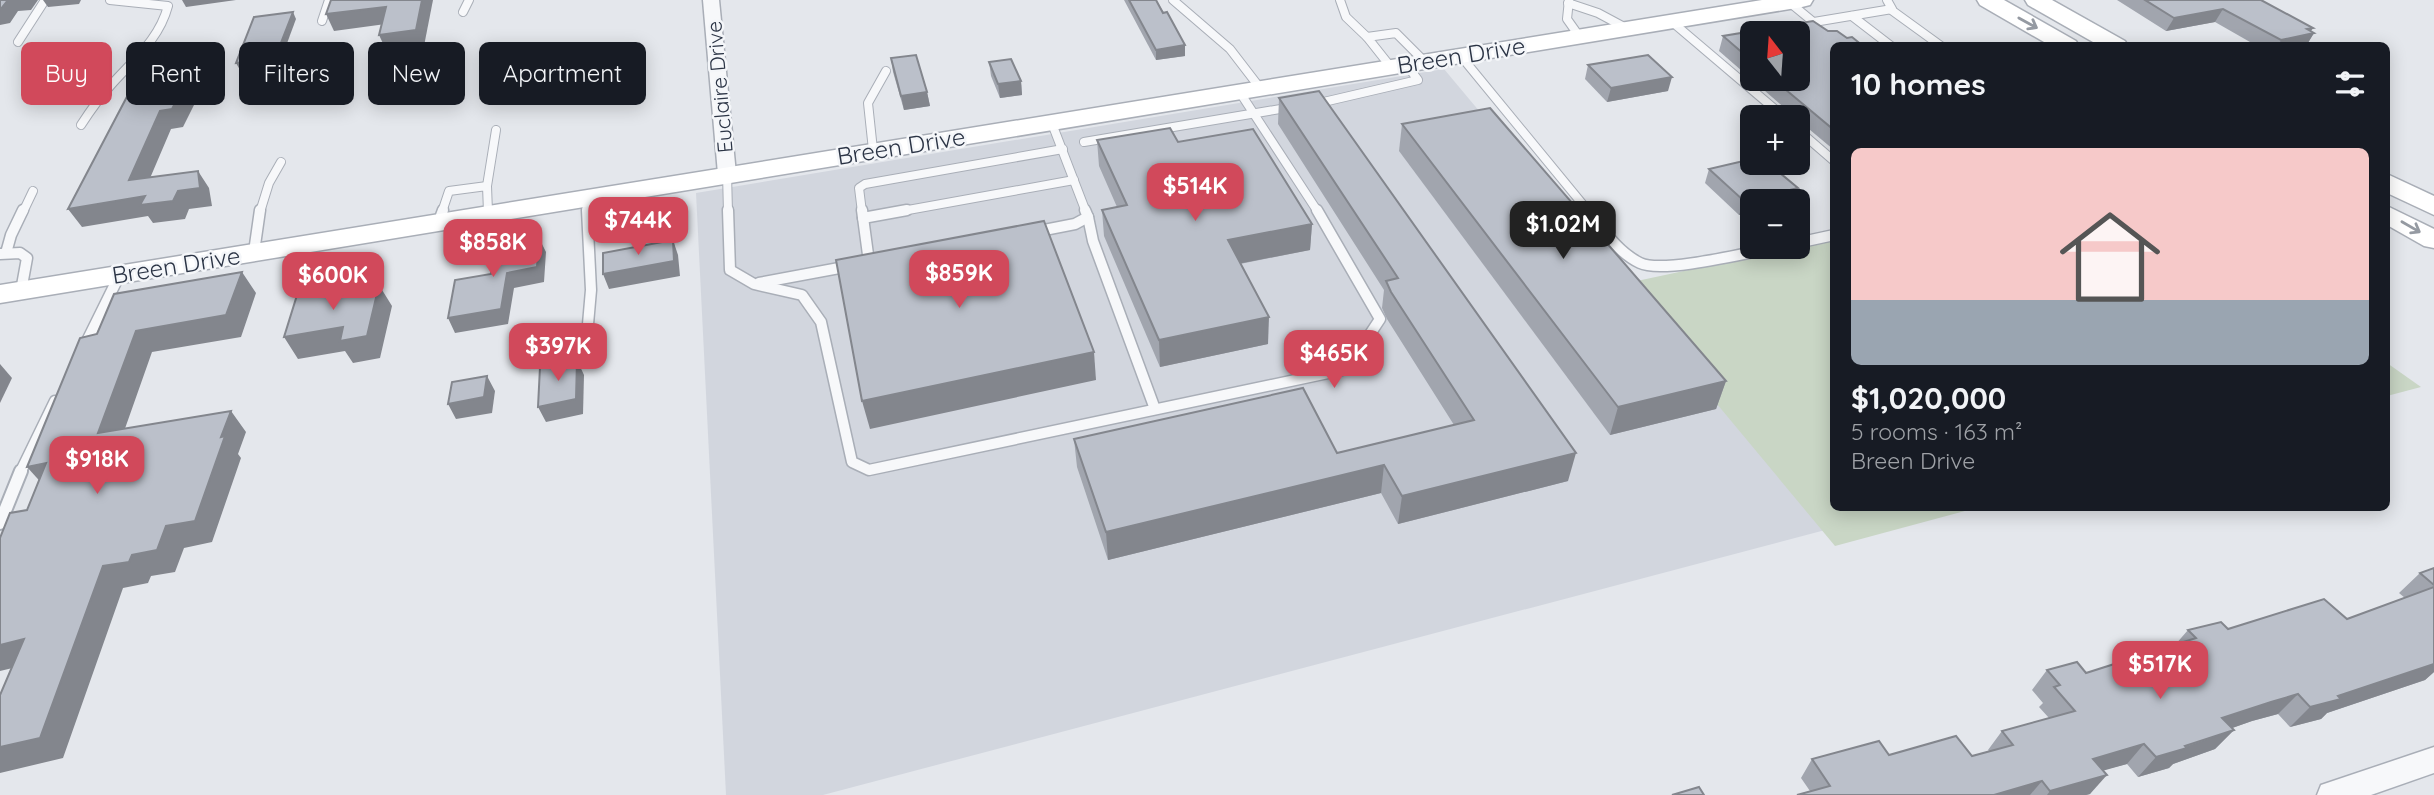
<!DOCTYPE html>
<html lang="en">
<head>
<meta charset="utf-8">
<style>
	body { margin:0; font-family:Quicksand,sans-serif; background:#242831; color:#f1f3f6; height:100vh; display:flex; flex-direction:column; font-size:26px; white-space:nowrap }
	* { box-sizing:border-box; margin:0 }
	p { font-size:23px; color:#9ea1a6 }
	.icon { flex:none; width:38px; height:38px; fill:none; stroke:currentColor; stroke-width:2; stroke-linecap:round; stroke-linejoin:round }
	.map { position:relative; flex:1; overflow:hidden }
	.panel { position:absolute; left:1830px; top:42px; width:560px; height:469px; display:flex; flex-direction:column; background:#171b24; border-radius:10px; box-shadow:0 4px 18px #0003 }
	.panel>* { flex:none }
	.top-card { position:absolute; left:21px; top:42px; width:665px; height:63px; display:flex; gap:14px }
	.needle { width:46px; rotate:343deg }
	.tools { position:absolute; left:1740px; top:21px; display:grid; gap:14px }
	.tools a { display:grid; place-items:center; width:70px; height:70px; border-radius:10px; background:#171b24; box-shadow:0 4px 18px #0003; font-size:35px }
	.price { position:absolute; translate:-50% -60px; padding:0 16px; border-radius:14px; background:#d1495b; color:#fff; font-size:23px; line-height:46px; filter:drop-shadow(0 2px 4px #0008) }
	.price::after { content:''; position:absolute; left:50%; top:42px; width:21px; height:16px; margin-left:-10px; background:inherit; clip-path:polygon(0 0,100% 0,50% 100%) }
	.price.active { background:#222; color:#fff }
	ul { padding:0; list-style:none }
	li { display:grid; align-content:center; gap:14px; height:371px; padding:0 21px }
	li+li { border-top:2px solid #363941 }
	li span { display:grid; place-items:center; height:217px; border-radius:10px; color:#555 }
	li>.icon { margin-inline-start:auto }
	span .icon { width:126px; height:126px; fill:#fffc; stroke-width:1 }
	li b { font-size:30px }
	h2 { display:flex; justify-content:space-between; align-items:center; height:84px; padding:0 21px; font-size:30px }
	.tag { padding:0 24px; border-radius:10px; background:#171b24; box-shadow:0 4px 18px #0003; font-size:24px; line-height:63px }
	.tag.active { background:#d1495b; color:#fff }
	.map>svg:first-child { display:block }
	.built { fill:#d2d6de }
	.green { fill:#c9d6c5 }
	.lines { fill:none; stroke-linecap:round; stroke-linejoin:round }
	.lane-far2-casing { stroke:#a9aeb7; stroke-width:10 }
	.lane-far1-casing { stroke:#a9aeb7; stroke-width:13 }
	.lane-casing { stroke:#a9aeb7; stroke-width:16 }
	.street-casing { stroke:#a9aeb7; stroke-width:3 }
	.secondary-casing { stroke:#a9aeb7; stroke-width:3 }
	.lane-far2 { stroke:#f7f8fa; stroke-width:8 }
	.lane-far1 { stroke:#f7f8fa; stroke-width:10 }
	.lane { stroke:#f7f8fa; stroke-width:12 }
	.street { fill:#f7f8fa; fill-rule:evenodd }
	.secondary { fill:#fff; fill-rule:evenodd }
	.wall { fill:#a1a5ae; fill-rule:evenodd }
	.shaded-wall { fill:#83868d }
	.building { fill:#bbc0ca; stroke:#83868d; stroke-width:2 }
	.oneway { stroke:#959aa2 }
	.labels { text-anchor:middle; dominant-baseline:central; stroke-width:5; stroke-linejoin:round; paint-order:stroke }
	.far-street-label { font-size:21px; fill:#2b3445; stroke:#f4f6f9 }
	.street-label { font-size:24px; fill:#2b3445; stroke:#f4f6f9 }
</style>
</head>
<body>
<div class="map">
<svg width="2434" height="795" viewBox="0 0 2434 795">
	<rect width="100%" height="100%" fill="#e4e7ec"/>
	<polygon class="built" points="1444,69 1829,529 823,795 726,795 696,193"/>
	<g class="green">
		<polygon points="1834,239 1834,508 1976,508 1835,546 1618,285"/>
		<polygon points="2387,363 2421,387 2387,396"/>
	</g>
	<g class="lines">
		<defs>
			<g id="lane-far2">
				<polyline points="1173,0 1230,49 1260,88"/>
				<polyline points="1340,0 1346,17 1367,37"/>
				<polyline points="1569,0 1567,19 1579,36"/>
				<polyline points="1789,2 1817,25"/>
				<polyline points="1568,3 1598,13 1626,28"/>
				<polyline points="1890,9 1941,46"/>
				<polyline points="463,12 469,0"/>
				<polyline points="1852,16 1891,46"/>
				<polyline points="322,21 329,0"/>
				<polyline points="1671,21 1784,117"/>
				<polyline points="1814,22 1892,9 1887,0"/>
				<polyline points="18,42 45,0"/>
				<polyline points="1460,55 1589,212"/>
				<polyline points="1390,66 1367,37 1396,33 1424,61"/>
				<polyline points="1239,91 1318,212"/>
				<polyline points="1315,104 1418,80 1406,64"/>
				<polyline points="1051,121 1086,212"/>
				<path d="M81 125C90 111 100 97 111 85 133 60 159 40 168 6L110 0"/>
				<polyline points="1797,129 1834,161"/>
				<polyline points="1084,142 1292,107"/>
				<polyline points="873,150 868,103 886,71"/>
				<polyline points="727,174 728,212"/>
				<polyline points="487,186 496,130"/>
				<polyline points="586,197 587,212"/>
				<polyline points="23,212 33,191"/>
				<polyline points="260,212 269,183 281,162"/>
				<polyline points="442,212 449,191 487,186 488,212"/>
				<polyline points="862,212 859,188 865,184 1063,149"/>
				<polyline points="897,212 1074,180"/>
			</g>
			<g id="lane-far1">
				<polyline points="488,210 488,213"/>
				<polyline points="728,210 730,270 754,284 802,295 821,322 852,462 869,470 1347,369 1380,319 1317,210"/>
				<polyline points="862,210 869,262"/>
				<path d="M1588 210C1603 229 1617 252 1640 263 1663 274 1750 252 1778 247"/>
				<polyline points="1088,217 1093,241 1155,409"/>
				<polyline points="863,218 907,210"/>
				<polyline points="439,221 443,210"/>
				<polyline points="1034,232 1075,224 1088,217 1085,210"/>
				<polyline points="1797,243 1834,235"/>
				<polyline points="254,252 260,210"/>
				<polyline points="6,253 11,235 23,210"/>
				<polyline points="0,254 20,253 27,258 21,291"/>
				<polyline points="759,283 850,266"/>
				<polyline points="84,347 120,274"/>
				<polyline points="586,347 591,290 587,210"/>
				<polyline points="20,473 55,401"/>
			</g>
			<polyline id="lane" points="0,523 21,471"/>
			<g id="street">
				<polygon points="703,0 719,0 736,174 727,180 718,174"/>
				<polygon points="2434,747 2434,773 2371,795 2317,795 2321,785"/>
			</g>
			<g id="secondary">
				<polygon points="1762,0 1813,0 1810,5 1802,7 0,303 0,285"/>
				<polygon points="1977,0 2004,0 2076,41 2079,46 2051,46 1980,5"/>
				<polygon points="2025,0 2052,0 2125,41 2128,46 2100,46 2028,5"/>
				<polygon points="2387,174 2434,196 2434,215 2387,193"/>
				<polygon points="2387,206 2434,229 2434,248 2424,246 2387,225"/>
			</g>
		</defs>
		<use href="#lane-far2" class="lane-far2-casing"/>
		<use href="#lane-far1" class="lane-far1-casing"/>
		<use href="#lane" class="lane-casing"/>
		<use href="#street" class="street-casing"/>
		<use href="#secondary" class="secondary-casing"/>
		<use href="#lane-far2" class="lane-far2"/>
		<use href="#lane-far1" class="lane-far1"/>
		<use href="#lane" class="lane"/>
		<use href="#street" class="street"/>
		<use href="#secondary" class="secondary"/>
	</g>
	<g class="wall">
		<polygon points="1124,0 1156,0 1185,45 1185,56 1156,60"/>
		<polygon points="2117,0 2261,0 2314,33 2306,46 2257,46 2215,22 2166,31"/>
		<path d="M1813 21 1828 31H1837L1847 38 1852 37 1863 46H1834V150L1797 119V117H1795L1719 51 1723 36ZM1752 33H1797V79H1752Z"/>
		<polygon points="891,58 927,92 930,106 904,110 893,72"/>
		<polygon points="989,62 1021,81 1022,95 1000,98 991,76"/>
		<polygon points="1588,65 1668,91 1607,102 1585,79"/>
		<polygon points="1279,98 1568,481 1398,524 1381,493 1108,560 1077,467 1074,439 1337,453 1454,425 1387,319 1382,308 1384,290 1278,124"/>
		<polygon points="1402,124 1726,381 1716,409 1610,435 1399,151"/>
		<polygon points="1097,140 1178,142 1312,224 1310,250 1240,264 1268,344 1160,367 1104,236 1102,210 1117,207 1099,166"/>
		<polygon points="1709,169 1798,188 1739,215 1705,183"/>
		<polygon points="2434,568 2434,672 2425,680 2327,713 2321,719 2290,727 2278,714 2252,721 2232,728 2234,730 2215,749 2173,764 2169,768 2138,777 2127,764 2103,770 2090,794 2086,795 1797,795 1810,791 1801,778 1812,759 1889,755 1972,756 1989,751 1988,750 2002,731 2049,718 2039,707 2043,703 2032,690 2047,670 2086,673 2175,645 2188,630 2228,629 2347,619 2405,598 2399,593 2420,573"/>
	</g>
	<g class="shaded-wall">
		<polygon points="8,0 38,0 31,10 18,11 10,23 0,25 0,10"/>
		<polygon points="43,0 81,0 79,4 48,7"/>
		<polygon points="182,0 236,0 186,7"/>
		<polygon points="422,0 433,0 424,46 387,52 379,35"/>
		<polygon points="386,7 393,23 334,31 326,14"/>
		<polygon points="2223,9 2215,22 2166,31 2174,18"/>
		<polygon points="293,12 296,19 279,65 240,70 236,63"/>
		<polygon points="2313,28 2309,34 2314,33 2306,46 2278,46 2281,40 2307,29"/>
		<polygon points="1185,45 1185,56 1156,60 1156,50"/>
		<polygon points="1672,77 1668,91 1607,102 1611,88"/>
		<polygon points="187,81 197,99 183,127 171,129 142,197 178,191 198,171 209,188 212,206 189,209 185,219 153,223 148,216 82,227 68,209 129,180 160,111"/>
		<polygon points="1021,81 1022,95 1000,98 998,84"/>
		<polygon points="927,92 930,106 904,110 901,96"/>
		<polygon points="1798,188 1793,201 1752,201 1752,212 1739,215 1744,201"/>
		<polygon points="1312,224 1310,250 1227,266 1228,240"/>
		<polygon points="539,238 546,252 544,282 514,288 508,324 455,333 448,318 507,273"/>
		<polygon points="673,240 678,255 680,276 609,289 603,274"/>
		<polygon points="242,272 256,293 241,337 152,352 116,454 98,433 136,331"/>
		<polygon points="379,285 392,306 380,358 353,363 345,351 298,359 284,337"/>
		<polygon points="1269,317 1268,344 1160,367 1159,340"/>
		<polygon points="1094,352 1096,380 870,429 862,401"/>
		<polygon points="577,360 584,375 583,414 546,422 538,407"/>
		<polygon points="0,364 12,378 0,403"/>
		<polygon points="487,376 495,391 492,413 456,419 448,404"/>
		<polygon points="1726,381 1716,409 1610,435 1618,407"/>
		<polygon points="231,411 246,432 238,454 241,458 212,542 184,548 175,572 151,576 148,583 123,588 63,758 0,773 0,747 103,566 132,555 166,526 221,437"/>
		<polygon points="1576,453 1568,481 1398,524 1402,496"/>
		<polygon points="46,463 46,488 27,467"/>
		<polygon points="1384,465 1381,493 1108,560 1106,532"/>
		<polygon points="24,639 46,660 0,671 0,640"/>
		<polygon points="2434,658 2434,672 2425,680 2327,713 2321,719 2290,727 2310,707"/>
		<polygon points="2298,694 2278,714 2252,721 2204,738 2222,718 2271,702"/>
		<polygon points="2234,730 2215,749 2173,764 2169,768 2138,777 2156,757"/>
		<polygon points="2144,744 2127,764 2077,778 2093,759"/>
		<polygon points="2107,775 2090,794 2086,795 2047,795 2050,791"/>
		<polygon points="2042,781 2030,795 1993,795"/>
	</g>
	<g class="building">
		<polygon points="0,0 8,0 0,10"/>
		<polygon points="331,0 422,0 416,30 379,35 386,7 326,14"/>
		<polygon points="1129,0 1156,0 1163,13 1167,12 1185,45 1156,50"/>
		<polygon points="2145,0 2261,0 2313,28 2307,29 2314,33 2281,40 2223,9 2174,18"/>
		<polygon points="293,12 275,58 236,63 254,17"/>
		<polygon points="1813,21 1828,31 1837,31 1847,38 1852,37 1863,46 1834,46 1834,130 1773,79 1797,79 1797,33 1752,33 1752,61 1723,36"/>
		<polygon points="916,55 927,92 901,96 891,58"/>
		<polygon points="1648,55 1672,77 1611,88 1588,65"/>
		<polygon points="1011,59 1021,81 998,84 989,62"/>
		<polygon points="187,81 172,109 160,111 129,180 198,171 200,188 178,191 173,201 140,205 145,196 68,209 131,89"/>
		<polygon points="1319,91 1576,453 1402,496 1384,465 1106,532 1074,439 1303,388 1337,453 1474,420 1391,292 1386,281 1398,278 1279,98"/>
		<polygon points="1490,108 1726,381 1618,407 1402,124"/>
		<polygon points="1170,128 1178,142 1253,129 1312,224 1228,240 1269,317 1159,340 1102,210 1127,205 1097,140"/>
		<polygon points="1752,159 1752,163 1768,163 1798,188 1744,201 1709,169"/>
		<polygon points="1044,221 1094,352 862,401 836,260"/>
		<polygon points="539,238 537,267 507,273 501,309 448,318 455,280 491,274 495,245"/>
		<polygon points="673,240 674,261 603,274 603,253"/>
		<polygon points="242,272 226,315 136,331 98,433 231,411 221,437 225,436 195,521 166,526 157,550 132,555 129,562 103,566 40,738 0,747 0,695 24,639 0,645 0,538 10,513 27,510 46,463 27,467 80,338 97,334 114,294"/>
		<polygon points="379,285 367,336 340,341 343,327 284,337 298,292 304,288 323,291 348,287 353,290"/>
		<polygon points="577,360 576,399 538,407 540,367"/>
		<polygon points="487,376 484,397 448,404 452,382"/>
		<polygon points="2434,568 2434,585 2420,573"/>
		<polygon points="2434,587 2434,664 2338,696 2341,699 2310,707 2298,694 2271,702 2222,718 2234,730 2185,746 2187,748 2156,757 2144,744 2093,759 2107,775 2050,791 2042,781 1994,795 1797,795 1830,786 1812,759 1879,741 1889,755 1956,736 1972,756 2013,745 2002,731 2075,711 2054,687 2060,685 2047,670 2077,662 2086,673 2196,638 2188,630 2221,622 2228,629 2324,599 2347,619"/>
		<polygon points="1699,787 1704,795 1672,795"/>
	</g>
	<defs><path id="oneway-shaft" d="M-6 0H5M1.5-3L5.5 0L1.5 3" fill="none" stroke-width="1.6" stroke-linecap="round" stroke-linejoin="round" transform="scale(1.75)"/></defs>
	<g class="oneway">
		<use href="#oneway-shaft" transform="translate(2028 23) rotate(29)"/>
		<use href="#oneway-shaft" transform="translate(2411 227) rotate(30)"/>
	</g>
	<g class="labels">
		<g class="far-street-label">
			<text transform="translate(719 87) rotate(-95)">Euclaire Drive</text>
		</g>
		<g class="street-label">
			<text transform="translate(1461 55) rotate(-9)">Breen Drive</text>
			<text transform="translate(901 146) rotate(-9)">Breen Drive</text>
			<text transform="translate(176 265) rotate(-9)">Breen Drive</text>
		</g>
	</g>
</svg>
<div class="tools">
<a><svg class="needle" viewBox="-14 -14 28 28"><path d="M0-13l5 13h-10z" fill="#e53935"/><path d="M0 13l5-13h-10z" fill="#9ea1a6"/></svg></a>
<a>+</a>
<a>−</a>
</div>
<b class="price" style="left:1195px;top:223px">$514K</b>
<b class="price" style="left:638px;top:257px">$744K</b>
<b class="price active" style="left:1563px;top:261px">$1.02M</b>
<b class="price" style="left:493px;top:279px">$858K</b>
<b class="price" style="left:959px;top:310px">$859K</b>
<b class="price" style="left:333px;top:312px">$600K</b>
<b class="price" style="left:558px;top:383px">$397K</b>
<b class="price" style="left:1334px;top:390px">$465K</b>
<b class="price" style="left:97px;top:496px">$918K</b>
<b class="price" style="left:2160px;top:701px">$517K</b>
<div class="top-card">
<a class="tag active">Buy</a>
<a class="tag">Rent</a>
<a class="tag">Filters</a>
<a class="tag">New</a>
<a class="tag">Apartment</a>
</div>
<section class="panel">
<h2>10 homes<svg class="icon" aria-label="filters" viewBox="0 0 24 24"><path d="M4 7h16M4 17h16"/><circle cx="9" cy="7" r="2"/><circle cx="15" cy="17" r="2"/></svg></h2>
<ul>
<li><span style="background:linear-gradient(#f6c9c9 70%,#9aa5b1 0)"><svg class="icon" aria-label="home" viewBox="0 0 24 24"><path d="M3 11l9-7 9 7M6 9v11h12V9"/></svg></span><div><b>$1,020,000</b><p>5 rooms · 163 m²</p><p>Breen Drive</p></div></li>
</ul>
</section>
</div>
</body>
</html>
